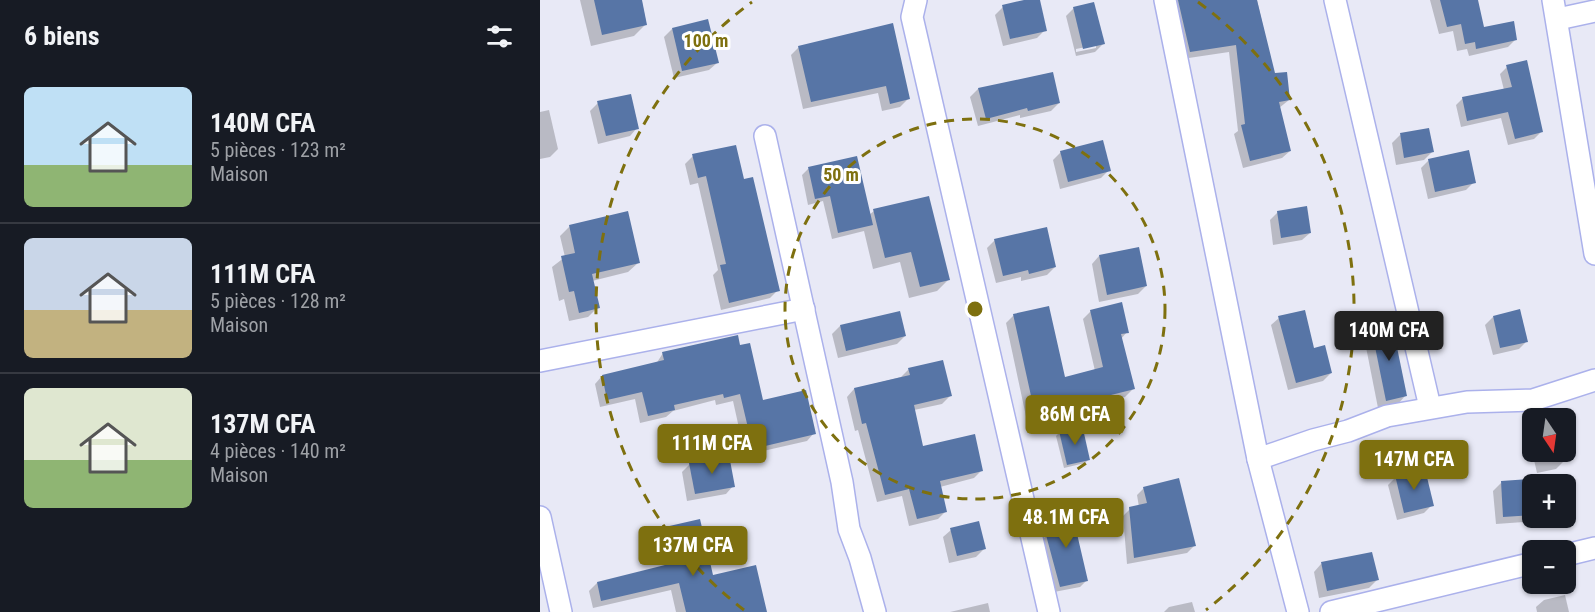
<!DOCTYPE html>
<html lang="fr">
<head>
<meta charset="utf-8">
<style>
	body { margin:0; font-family:"Roboto Condensed",sans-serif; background:#242831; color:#f1f3f6; height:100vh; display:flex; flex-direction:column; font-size:22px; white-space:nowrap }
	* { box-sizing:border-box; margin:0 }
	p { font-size:20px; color:#9ea1a6 }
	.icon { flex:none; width:33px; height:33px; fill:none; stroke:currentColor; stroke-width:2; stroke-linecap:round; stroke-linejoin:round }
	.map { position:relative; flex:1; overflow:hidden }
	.details { display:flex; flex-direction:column; background:#171b24; width:540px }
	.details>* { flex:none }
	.needle { width:39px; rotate:167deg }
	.tools { position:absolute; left:982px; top:408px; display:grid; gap:12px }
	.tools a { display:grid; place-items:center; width:54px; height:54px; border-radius:9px; background:#171b24; box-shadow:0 2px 4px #0004; font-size:30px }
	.price { position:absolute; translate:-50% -51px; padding:0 14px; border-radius:6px; background:#7e700f; color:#fff; font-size:20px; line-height:39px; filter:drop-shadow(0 2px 3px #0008) }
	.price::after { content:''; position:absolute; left:50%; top:36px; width:18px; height:14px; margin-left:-9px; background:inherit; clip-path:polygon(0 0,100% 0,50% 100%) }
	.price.current { background:#222; color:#fff }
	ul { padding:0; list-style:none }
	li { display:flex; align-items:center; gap:18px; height:150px; padding:0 24px }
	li+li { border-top:2px solid #363941 }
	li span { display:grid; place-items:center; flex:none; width:168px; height:120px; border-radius:9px; color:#555 }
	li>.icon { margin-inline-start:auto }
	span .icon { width:72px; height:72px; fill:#fffc; stroke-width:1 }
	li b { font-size:26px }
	h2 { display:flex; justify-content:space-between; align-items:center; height:72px; padding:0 24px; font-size:26px }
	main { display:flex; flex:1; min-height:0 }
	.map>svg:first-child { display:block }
	.shadow { fill:#0003; fill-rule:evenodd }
	.building { fill:#5775a6 }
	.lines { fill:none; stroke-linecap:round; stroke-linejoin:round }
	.minor-casing { stroke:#abb1eb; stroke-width:24 }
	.minor { stroke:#fff; stroke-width:21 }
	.ring { fill:none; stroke:#7e700f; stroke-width:3; stroke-dasharray:10 8 }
	.centre { fill:#7e700f; stroke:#fff; stroke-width:3 }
	.ring-label { font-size:18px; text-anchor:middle; font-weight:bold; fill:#7e700f; stroke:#fff; stroke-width:6; stroke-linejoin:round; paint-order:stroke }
</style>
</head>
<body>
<main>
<section class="details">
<h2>6 biens<svg class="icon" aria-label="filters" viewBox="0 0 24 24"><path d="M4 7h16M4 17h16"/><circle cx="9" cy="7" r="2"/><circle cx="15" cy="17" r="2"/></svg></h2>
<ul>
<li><span style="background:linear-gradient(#bfe0f5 65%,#8fb573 0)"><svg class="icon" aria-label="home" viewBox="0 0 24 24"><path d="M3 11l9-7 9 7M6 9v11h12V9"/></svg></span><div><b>140M CFA</b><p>5 pièces · 123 m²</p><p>Maison</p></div></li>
<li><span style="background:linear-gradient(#c9d6e8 60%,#c2b280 0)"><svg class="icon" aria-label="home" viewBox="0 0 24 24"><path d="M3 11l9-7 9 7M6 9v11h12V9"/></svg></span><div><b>111M CFA</b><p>5 pièces · 128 m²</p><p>Maison</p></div></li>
<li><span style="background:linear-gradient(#dfe7d0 60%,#8fb573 0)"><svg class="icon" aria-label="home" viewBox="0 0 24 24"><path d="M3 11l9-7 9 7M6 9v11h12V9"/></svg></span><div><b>137M CFA</b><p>4 pièces · 140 m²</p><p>Maison</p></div></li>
</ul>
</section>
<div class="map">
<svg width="1055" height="612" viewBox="0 0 1055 612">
	<rect width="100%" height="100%" fill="#e8e9f6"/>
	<g class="shadow">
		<polygon points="40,0 100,0 106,24 94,36 51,46"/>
		<polygon points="490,0 498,0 505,30 497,38 463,46 455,15 463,7"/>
		<polygon points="628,0 717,0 734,75 749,100 739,108 750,151 742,158 703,168 694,134 698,131 689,52 642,59"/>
		<polygon points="890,0 936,0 943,29 976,39 968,47 929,56 927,49 917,51 913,31 899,34"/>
		<path d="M534 8 563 44 555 52 536 56 526 16ZM556 45V48L536 52V49Z"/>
		<polygon points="352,25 368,99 360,107 342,111 338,93 263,109 251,55 259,47"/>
		<polygon points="132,29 177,63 169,70 134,78 124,37"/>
		<polygon points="967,67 1001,132 994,139 968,145 961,118 921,127 916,105 923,98 964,90 960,74"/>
		<polygon points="511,73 519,103 511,111 480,118 480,115 438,126 430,97 438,89"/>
		<polygon points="58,103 97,128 90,136 58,144 50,111"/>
		<polygon points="9,110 18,149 10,157 0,159 0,112"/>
		<polygon points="860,135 892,152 884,160 856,165 852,143"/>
		<polygon points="521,152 569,170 561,178 520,189 513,160"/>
		<polygon points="153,156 203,181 238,290 230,298 181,310 173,275 178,270 158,183 150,185 145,164"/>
		<polygon points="316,158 329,215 334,211 408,280 397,291 369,298 360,262 333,269 324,231 292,239 283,201 268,205 262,175 268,169"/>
		<polygon points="889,160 934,182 926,190 888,199 881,168"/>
		<polygon points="738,212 770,233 762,240 733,245 730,220"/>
		<polygon points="30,226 98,263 88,272 52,281 58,307 48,317 29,321 24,299 19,301 12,267 25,257 20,236"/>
		<polygon points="455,240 515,267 507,275 481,281 481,277 456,283 447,248"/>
		<polygon points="559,256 606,286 598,294 559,302 552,264"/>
		<polygon points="551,311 587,332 581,339 593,389 585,397 487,421 466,323 474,315 524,379 555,371 543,319"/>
		<polygon points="953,317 987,341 979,349 953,355 945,325"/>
		<polygon points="739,318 773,350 791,373 783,381 748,390 731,325"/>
		<polygon points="300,326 365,336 357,344 298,358 292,334"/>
		<polygon points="832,329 865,396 858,404 838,408 824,337"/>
		<polygon points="123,353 222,402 274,433 267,441 205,455 193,401 176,405 175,400 133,411 126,417 100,423 95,399 60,407 55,384 62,376 116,364"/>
		<polygon points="369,369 410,396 402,404 374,410 382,448 442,470 434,478 400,487 406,511 398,519 369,526 362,496 337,502 318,430 315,431 307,397 314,389 361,377"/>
		<polygon points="520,432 549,459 545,463 524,468 516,436"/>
		<polygon points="993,434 993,452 1025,452 1022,454 1024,461 1016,469 997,473 989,438"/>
		<polygon points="150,464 193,486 186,494 147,501 142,472"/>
		<polygon points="856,477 892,505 884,513 857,520 848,485"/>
		<polygon points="961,483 992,514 984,522 956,524 953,491"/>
		<polygon points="604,488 654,546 647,553 587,564 583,516 590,509 599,507 597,495"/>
		<polygon points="508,516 546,581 540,587 514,592 500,542 505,537 502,522"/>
		<polygon points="126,529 172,577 226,612 136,612 131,590 53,608 49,591 57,583 125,567 118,536"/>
		<polygon points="411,530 444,549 436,557 409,563 403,537"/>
		<polygon points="781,564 837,580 829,588 779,598 774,572"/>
		<polygon points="1025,595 1029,612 997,612 996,607 1004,600"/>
		<polygon points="652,602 655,612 624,612 629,607"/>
		<polygon points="448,603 450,612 410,612"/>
	</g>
	<g class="building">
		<polygon points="54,0 102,0 107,25 62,35"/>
		<polygon points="484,0 500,0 507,31 470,39 462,5"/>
		<polygon points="638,0 717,0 735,73 747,72 750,100 739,102 751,151 710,161 701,125 705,124 696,45 650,52"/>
		<polygon points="900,0 938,0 944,27 974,21 977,40 936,49 935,42 925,44 921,24 907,27"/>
		<polygon points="554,2 565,44 543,49 533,7"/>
		<polygon points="168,19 179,63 142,71 132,28"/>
		<polygon points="353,23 370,99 350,104 346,86 271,102 258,46"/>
		<polygon points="987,60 1003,132 975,139 968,112 927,121 922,97 972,87 966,65"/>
		<polygon points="513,72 520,103 488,111 487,108 446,119 438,88"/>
		<polygon points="91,94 99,129 66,136 57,101"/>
		<polygon points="889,128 894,152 864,158 860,133"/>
		<polygon points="563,140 571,171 528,182 520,151"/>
		<polygon points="196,145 204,179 213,177 240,291 189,303 180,265 186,264 166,176 158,178 152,154"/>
		<polygon points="929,150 936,183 895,192 888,159"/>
		<polygon points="317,156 333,225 298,233 290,196 275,199 268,167"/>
		<polygon points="389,196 410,280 380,287 371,252 345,258 333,209"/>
		<polygon points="767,206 771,233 741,238 737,211"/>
		<polygon points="88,211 100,263 52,274 60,308 39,313 34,291 29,292 21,256 35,253 29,225"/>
		<polygon points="507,227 516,267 489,274 488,270 463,276 454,239"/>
		<polygon points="599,247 607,286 567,295 559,255"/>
		<polygon points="582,302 589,333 581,334 595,389 495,414 473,314 509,306 525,377 563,367 550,310"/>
		<polygon points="980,309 988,342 960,348 953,316"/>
		<polygon points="765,310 774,348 785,345 792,373 756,383 738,316"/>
		<polygon points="360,311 366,336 306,351 300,325"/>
		<polygon points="852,323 867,396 846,401 831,327"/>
		<polygon points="198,335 200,345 210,343 223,400 266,390 276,434 213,449 200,394 184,398 183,394 134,405 135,410 108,416 102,392 67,400 62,375 124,360 122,352"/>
		<polygon points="403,360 412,396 374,405 383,446 435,434 443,471 400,481 407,512 377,519 369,489 345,495 326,423 322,424 314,388 370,375 368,368"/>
		<polygon points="543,429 550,460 527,465 519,431"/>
		<polygon points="189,455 195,487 155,494 149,463"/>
		<polygon points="885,469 894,506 864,513 855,475"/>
		<polygon points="639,478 656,546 594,558 589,507 607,503 603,487"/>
		<polygon points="991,479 993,515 963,517 961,481"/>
		<polygon points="531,508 548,581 520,587 506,535 511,534 507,514"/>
		<polygon points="160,519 173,575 216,565 227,612 146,612 139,583 61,601 57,582 133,563 125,527"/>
		<polygon points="439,521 446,549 417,556 410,528"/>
		<polygon points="832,552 839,580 787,591 781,562"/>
	</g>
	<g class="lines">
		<defs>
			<g id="minor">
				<polyline points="376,0 372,17 509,612"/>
				<polyline points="625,0 718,459 758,612"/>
				<polyline points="795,0 890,407"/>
				<polyline points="1013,0 1055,254"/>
				<polyline points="1018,19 1055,11"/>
				<polyline points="225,136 302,482 309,529 320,558 335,612"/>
				<polyline points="0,361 264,309"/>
				<polyline points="718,459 773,440 808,431 847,416 927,402 993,400 1055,380"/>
				<polyline points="0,517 21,612"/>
				<polyline points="1026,555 1055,548"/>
				<polyline points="791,612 993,563"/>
			</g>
		</defs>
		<use href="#minor" class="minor-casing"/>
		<use href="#minor" class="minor"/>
	</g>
	<g class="ring">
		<circle cx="435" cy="309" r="190"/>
		<path d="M204 610A380 380 0 0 1 212 2M658 2A380 380 0 0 1 666 610"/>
	</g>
	<circle cx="435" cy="309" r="9" class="centre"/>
	<g class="ring-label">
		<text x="166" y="47">100 m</text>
		<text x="301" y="181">50 m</text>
	</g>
</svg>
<div class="tools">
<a><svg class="needle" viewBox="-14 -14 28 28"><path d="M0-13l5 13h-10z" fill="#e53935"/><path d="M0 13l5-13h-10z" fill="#9ea1a6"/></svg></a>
<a>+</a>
<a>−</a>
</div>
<b class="price current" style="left:849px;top:362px">140M CFA</b>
<b class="price" style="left:535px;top:446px">86M CFA</b>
<b class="price" style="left:172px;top:475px">111M CFA</b>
<b class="price" style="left:874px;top:491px">147M CFA</b>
<b class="price" style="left:526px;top:549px">48.1M CFA</b>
<b class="price" style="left:153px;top:577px">137M CFA</b>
</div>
</main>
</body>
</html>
